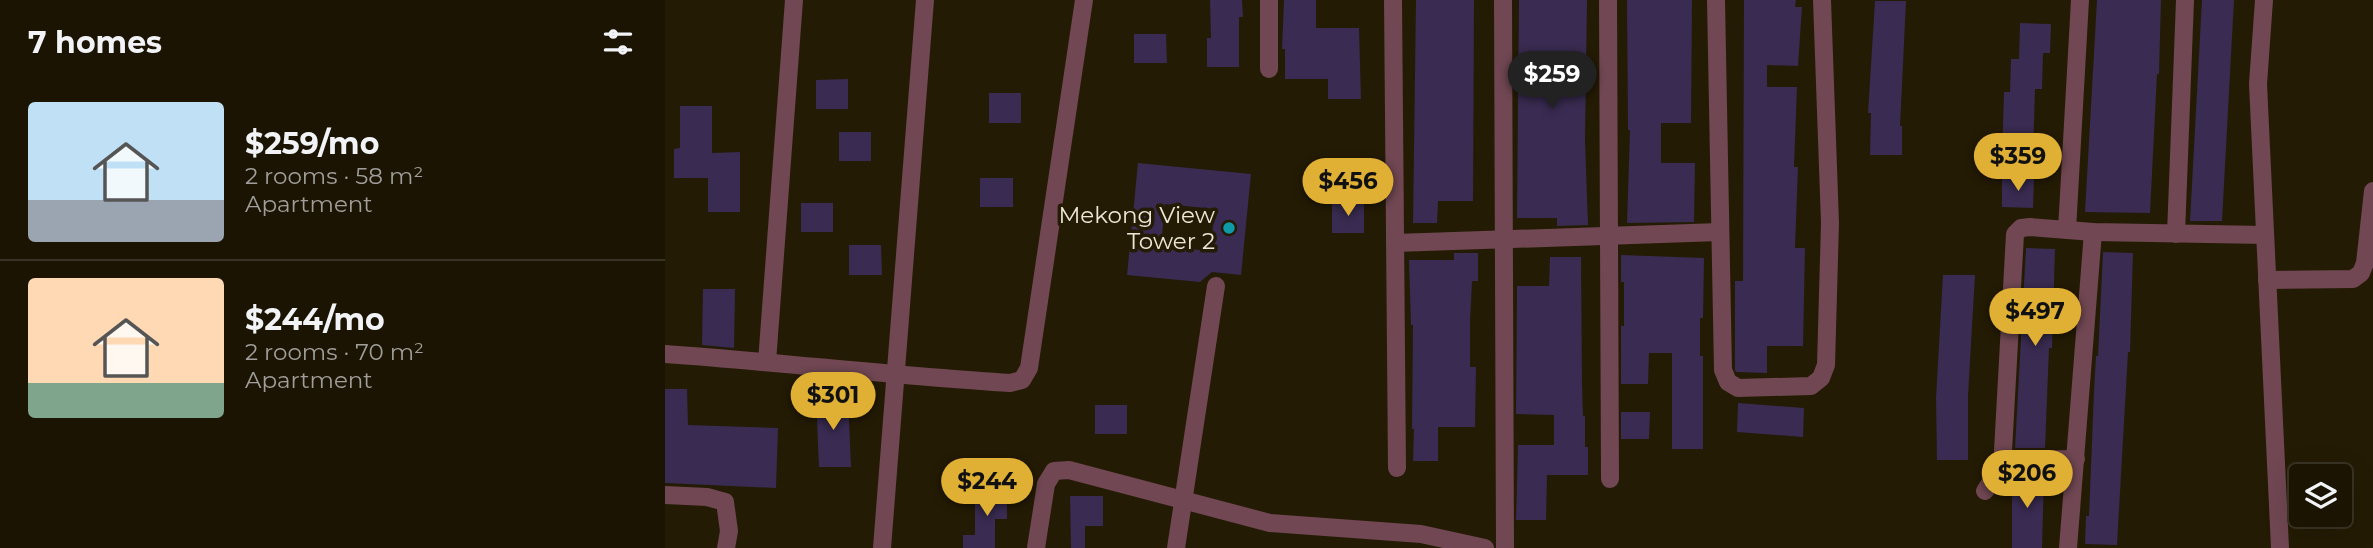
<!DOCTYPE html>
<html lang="en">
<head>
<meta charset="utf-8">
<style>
	body { margin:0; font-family:Montserrat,sans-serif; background:#241d0d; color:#f1f3f6; height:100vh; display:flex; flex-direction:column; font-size:26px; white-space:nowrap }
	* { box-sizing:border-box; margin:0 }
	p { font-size:23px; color:#a09e9a }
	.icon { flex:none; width:38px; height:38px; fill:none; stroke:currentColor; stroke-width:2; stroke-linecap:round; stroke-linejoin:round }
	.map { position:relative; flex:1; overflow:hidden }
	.sheet { display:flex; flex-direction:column; background:#1b1403; width:665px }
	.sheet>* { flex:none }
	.tools { position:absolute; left:1624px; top:464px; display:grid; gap:14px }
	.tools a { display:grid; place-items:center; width:63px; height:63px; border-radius:7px; background:#1b1403; box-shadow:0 7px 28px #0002,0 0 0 2px #393325; font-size:35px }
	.price { position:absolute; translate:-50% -60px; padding:0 16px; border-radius:24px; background:#e0b034; color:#111; font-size:23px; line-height:46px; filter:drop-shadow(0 2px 4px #0008) }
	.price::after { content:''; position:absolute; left:50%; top:42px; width:21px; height:16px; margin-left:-10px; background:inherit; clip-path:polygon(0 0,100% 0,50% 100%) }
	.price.selected { background:#222; color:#fff }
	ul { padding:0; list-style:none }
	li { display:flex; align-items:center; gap:21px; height:175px; padding:0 28px }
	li+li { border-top:2px solid #393325 }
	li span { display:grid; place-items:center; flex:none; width:196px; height:140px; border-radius:7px; color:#555 }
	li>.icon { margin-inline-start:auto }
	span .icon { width:84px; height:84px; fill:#fffc; stroke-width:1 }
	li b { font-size:30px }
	h2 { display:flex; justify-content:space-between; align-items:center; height:84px; padding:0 28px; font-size:30px }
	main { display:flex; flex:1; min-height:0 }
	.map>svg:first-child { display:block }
	.building { fill:#392b51; fill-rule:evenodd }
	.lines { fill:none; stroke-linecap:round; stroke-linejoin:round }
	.minor { stroke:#704752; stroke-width:18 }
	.culture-dot { fill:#0f9aa8; stroke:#241b04; stroke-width:2.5 }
	.labels { text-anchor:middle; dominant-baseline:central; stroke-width:7; stroke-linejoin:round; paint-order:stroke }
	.poi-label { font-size:23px; fill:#ede7d8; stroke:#241b04; text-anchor:end }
</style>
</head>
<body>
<main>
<section class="sheet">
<h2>7 homes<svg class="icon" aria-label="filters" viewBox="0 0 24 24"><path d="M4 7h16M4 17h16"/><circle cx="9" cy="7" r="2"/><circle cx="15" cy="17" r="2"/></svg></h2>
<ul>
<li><span style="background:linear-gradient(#bfe0f5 70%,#9aa5b1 0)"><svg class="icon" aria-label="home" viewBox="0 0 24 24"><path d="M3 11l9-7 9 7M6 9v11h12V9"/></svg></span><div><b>$259/mo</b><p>2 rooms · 58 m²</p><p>Apartment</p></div></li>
<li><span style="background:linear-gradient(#ffd9b3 75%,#7fa58c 0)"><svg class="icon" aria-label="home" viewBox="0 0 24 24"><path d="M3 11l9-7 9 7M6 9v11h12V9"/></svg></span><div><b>$244/mo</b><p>2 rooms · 70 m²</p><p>Apartment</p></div></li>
</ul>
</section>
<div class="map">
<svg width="1708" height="548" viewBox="0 0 1708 548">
	<rect width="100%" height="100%" fill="#241b04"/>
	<g class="building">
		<polygon points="545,0 577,0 578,17 574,17 574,67 542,67 542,38 546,38"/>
		<polygon points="619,0 651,0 651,28 694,28 696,99 663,99 663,79 620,79 620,49 617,49"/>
		<polygon points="751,0 809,0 808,201 773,201 772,223 748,223"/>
		<polygon points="854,0 922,0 920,140 923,225 892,226 892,218 852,218"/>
		<polygon points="962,0 1027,0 1026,123 996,123 996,163 1030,163 1029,222 962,223 965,130 963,130"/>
		<polygon points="1079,0 1131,0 1130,7 1137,7 1133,66 1102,65 1102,87 1132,87 1129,167 1133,167 1130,248 1140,248 1138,346 1102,346 1102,373 1071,372 1070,370 1070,281 1078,281"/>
		<polygon points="1432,0 1496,0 1494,74 1492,74 1485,213 1420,212"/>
		<polygon points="1537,0 1569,0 1557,221 1525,221"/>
		<polygon points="1210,1 1241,1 1235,126 1237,126 1237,155 1205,155 1206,113 1203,113"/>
		<polygon points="1355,23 1386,24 1385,53 1378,53 1377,89 1370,89 1368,157 1337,156 1339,92 1345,92 1346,59 1354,59"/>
		<polygon points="469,34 501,34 502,63 469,63"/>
		<polygon points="183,79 183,109 151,109 151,80"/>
		<rect x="324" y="93" width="32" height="30"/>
		<polygon points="15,106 47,106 47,153 75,152 75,212 43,212 43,178 9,178 9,149 15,148"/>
		<rect x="174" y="132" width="32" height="29"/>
		<path d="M473 163 586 174 576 275 547 272 535 282 462 275ZM500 204 550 209 545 251 496 246Z"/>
		<rect x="315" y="178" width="33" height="29"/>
		<polygon points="1337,178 1369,179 1368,208 1337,207"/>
		<rect x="136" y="203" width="32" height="29"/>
		<rect x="667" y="204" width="32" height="29"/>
		<polygon points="184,245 216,245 217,275 184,275"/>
		<polygon points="1361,248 1390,249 1387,348 1384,348 1380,448 1350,448"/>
		<polygon points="1438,252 1468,253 1465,352 1463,352 1452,545 1420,544 1421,516 1424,516 1429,391 1431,356 1433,356"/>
		<polygon points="789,253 813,253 813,281 807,281 805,322 805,367 811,367 810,427 773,427 773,461 748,461 749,429 747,429 748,325 746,325 744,260 789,260"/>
		<polygon points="956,255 1039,258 1038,318 1035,318 1035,356 1038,356 1038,449 1007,449 1007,353 984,353 983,384 956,384 956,326 959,326 959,282 956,282"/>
		<polygon points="885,257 916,257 917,384 918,416 920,416 920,447 923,447 923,475 882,475 881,520 851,520 853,445 889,445 889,415 851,414 852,286 884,286"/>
		<polygon points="1278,275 1310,275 1303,396 1303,460 1272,460 1271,398"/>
		<polygon points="38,289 70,289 69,348 37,345"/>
		<polygon points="0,389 22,389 23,425 113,428 111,488 0,483"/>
		<polygon points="151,397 183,397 186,467 154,467"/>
		<polygon points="1073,403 1139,408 1138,437 1072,432"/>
		<rect x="430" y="405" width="32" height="29"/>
		<polygon points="956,412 985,412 984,439 956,439"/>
		<polygon points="1347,473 1379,474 1377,548 1347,548"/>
		<polygon points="310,490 342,490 342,519 330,519 330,548 298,548 298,535 310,535"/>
		<polygon points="405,496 438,496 438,526 420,526 420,548 406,548"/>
	</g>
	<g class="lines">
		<g class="minor">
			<polyline points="604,0 604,69"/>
			<polyline points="728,0 732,468"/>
			<polyline points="838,0 840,548"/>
			<polyline points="943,0 945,479"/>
			<polyline points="1051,0 1058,370 1063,382 1073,388 1146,386 1156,378 1161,365 1165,223 1157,0"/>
			<polyline points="1599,0 1593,84 1615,548"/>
			<polyline points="1402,230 1415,0"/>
			<polyline points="1511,234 1520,0"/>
			<polyline points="730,243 1055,232"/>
			<polyline points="1602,280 1688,279 1696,273 1700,263 1708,191"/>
			<path d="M0 354C115 362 229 376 345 383L357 380 364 368 419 0"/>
			<polyline points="102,362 129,0"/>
			<polyline points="1411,459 1350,460 1341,458 1338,451 1350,234 1356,228 1365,227 1428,232 1600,235"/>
			<polyline points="1320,491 1341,458"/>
			<polyline points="0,495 42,497 60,502 64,531 61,548"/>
			<polyline points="217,548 260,0"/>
			<polyline points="371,548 381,484 389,471 404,470 605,523 756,534 820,548"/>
			<polyline points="511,548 551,286"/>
			<polyline points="1403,548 1428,232"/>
		</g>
	</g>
	<circle class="culture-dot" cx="564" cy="228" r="7"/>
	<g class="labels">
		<g class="poi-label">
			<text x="550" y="215">Mekong View<tspan x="550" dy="26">Tower 2</tspan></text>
		</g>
	</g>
</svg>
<div class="tools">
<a><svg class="icon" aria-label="layers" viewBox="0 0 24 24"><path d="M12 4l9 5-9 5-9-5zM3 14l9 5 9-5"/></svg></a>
</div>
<b class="price selected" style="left:887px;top:111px">$259</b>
<b class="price" style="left:1353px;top:193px">$359</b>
<b class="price" style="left:683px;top:218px">$456</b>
<b class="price" style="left:1370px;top:348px">$497</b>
<b class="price" style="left:168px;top:432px">$301</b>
<b class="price" style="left:1362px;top:510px">$206</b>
<b class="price" style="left:322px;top:518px">$244</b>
</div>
</main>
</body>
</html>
